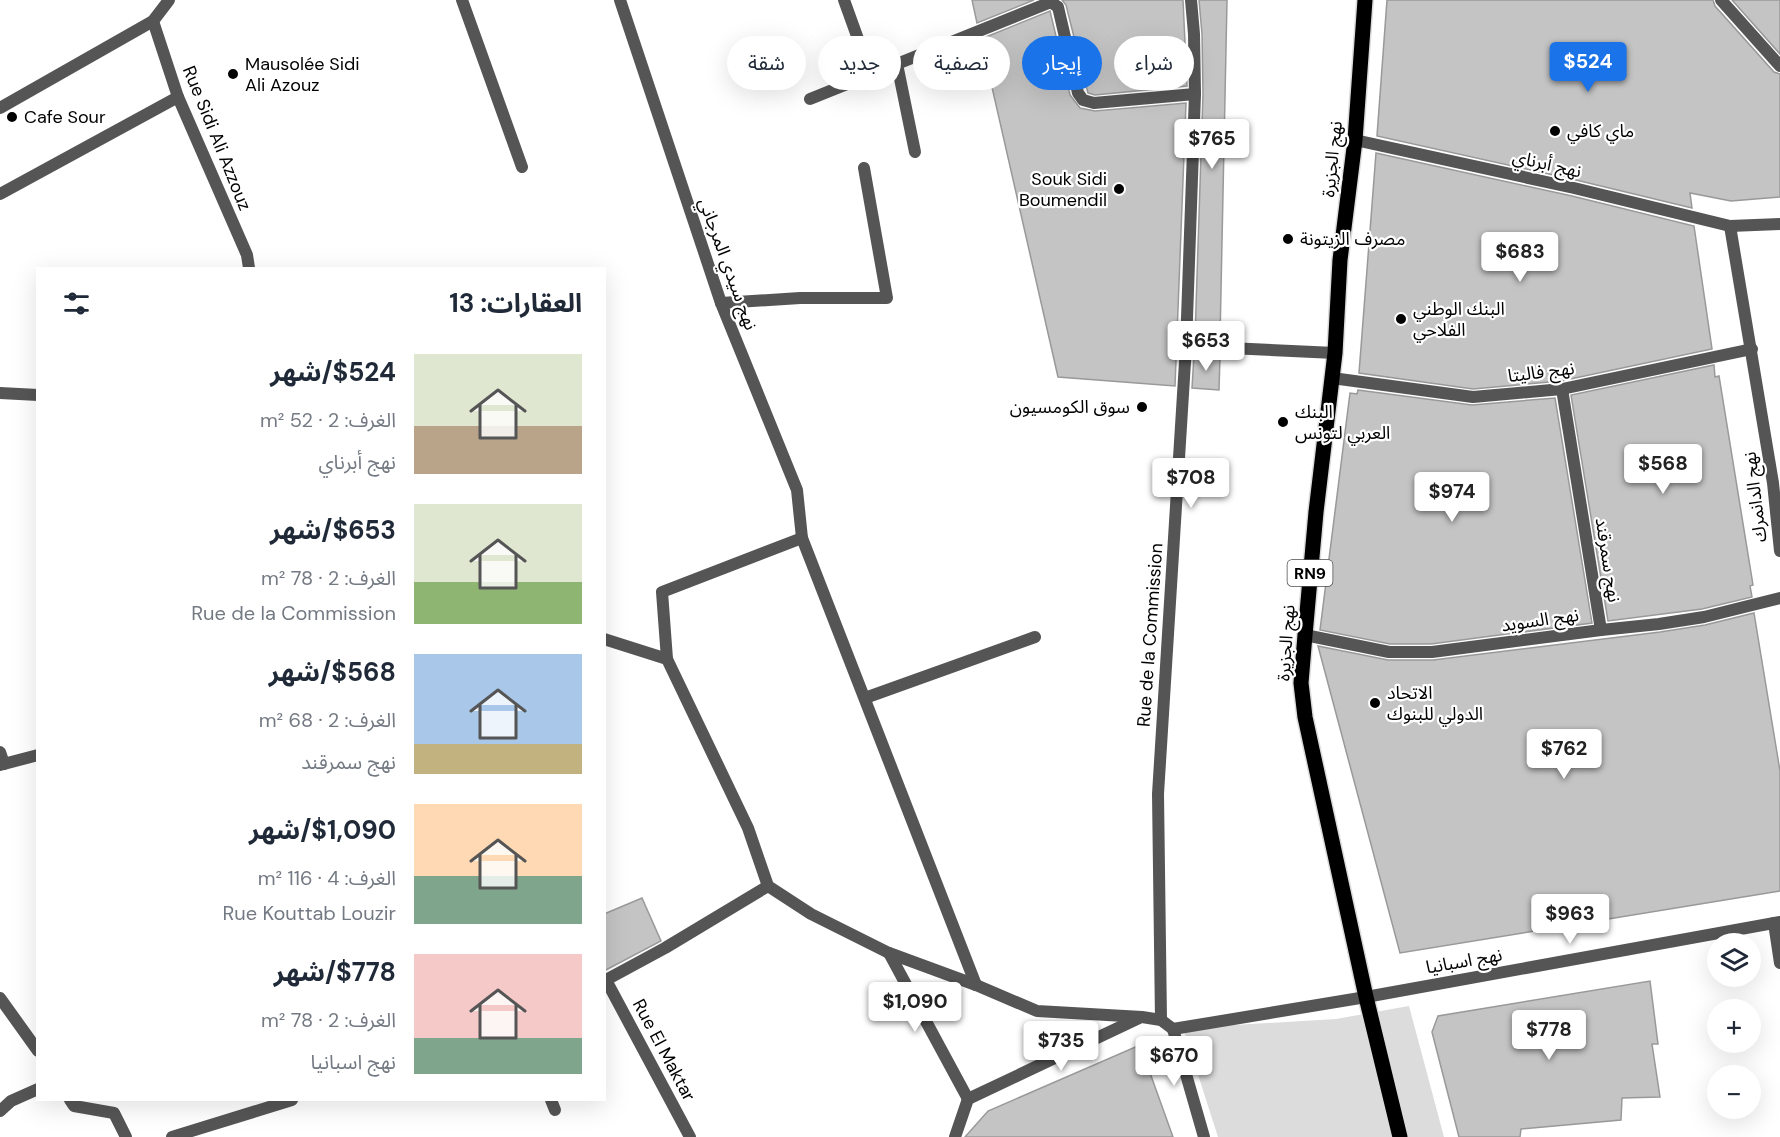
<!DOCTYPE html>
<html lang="ar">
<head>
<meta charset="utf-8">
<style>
	body { margin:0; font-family:"DM Sans","Noto Sans Arabic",sans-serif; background:#f2f2f3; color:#1f2937; direction:rtl; height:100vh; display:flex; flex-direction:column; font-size:22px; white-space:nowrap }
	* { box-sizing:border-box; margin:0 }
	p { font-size:20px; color:#747a83 }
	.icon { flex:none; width:33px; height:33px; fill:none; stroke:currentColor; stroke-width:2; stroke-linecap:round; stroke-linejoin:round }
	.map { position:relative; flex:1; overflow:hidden; direction:ltr }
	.drawer { position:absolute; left:36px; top:267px; width:570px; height:834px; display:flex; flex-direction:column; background:#fff; border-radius:0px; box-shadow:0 6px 24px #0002; direction:rtl }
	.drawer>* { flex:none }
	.top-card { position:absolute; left:624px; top:36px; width:570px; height:54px; direction:rtl; display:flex; gap:12px }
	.tools { position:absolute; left:1707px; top:933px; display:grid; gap:12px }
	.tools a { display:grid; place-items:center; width:54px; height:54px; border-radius:50%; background:#fff; box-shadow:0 6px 24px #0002; font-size:30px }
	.price { position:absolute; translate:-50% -51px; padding:0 14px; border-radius:6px; background:#fff; color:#222; font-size:20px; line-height:39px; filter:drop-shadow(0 2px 3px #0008) }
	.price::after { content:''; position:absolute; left:50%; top:36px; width:18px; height:14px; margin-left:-9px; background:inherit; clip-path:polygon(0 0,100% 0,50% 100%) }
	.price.selected { background:#1a73e8; color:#fff }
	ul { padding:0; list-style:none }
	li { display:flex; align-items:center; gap:18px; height:150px; padding:0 24px }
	li span { display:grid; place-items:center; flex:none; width:168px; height:120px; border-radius:0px; color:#555 }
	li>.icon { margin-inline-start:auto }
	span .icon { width:72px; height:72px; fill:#fffc; stroke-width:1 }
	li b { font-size:26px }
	h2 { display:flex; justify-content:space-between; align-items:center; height:72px; padding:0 24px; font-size:26px }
	.chip { padding:0 21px; border-radius:27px; background:#fff; box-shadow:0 6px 24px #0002; font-size:21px; line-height:54px }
	.chip.selected { background:#1a73e8; color:#fff }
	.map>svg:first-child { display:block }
	.green { fill:#dcdcdc }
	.building { fill:#c4c4c4; stroke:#999; stroke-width:1.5 }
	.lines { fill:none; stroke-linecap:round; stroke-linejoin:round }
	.primary-casing { stroke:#dbdbdb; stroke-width:18 }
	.lane { stroke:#555; stroke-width:12 }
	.street { stroke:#555; stroke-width:12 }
	.primary { stroke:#000; stroke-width:15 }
	.poi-dot { fill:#000; stroke:#fff; stroke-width:2 }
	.labels { text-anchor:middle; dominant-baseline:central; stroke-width:4.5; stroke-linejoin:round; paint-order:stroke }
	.shield { fill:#fff; stroke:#4c4c4c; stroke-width:1.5 }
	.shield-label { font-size:16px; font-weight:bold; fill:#000 }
	.poi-label { font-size:18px; fill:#000; stroke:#fff; text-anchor:start }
	.street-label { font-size:18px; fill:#000; stroke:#fff }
</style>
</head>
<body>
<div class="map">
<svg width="1780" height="1137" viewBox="0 0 1780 1137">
	<rect width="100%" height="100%" fill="#fff"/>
	<polygon class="green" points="1409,1006 1444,1137 1218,1137 1183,1028 1336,1019"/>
	<g class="building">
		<polygon points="972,0 1034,0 977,23"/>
		<polygon points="1062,0 1183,0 1187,86 1095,95 1088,93 1066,5"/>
		<polygon points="1199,0 1227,0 1220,339 1195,338 1203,94 1202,34"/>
		<polygon points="1387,0 1713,0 1715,6 1774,72 1780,74 1780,197 1731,201 1690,193 1692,208 1576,180 1377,136"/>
		<polygon points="1732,0 1780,0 1780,54"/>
		<polygon points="1050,11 1070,95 1080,108 1095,111 1186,103 1175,386 1058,377 981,39"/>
		<polygon points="1376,153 1572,196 1694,226 1712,349 1561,381 1473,389 1359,373"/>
		<polygon points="1194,355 1220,356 1219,390 1192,388"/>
		<polygon points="1714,365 1715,377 1719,376 1753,585 1750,586 1752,597 1702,609 1608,621 1571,395"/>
		<polygon points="1358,390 1472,405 1555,398 1592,623 1431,644 1390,644 1320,630 1350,393 1357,394"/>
		<polygon points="1754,613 1780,771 1780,891 1400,953 1318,646 1388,660 1433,660 1660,632 1705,625"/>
		<polygon points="642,898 661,941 604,971 604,914"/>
		<polygon points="1650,981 1658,1044 1652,1044 1660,1097 1622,1098 1621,1120 1521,1129 1520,1137 1459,1137 1432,1032 1438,1016"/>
		<polygon points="1140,1045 1173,1137 965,1137 988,1111"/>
	</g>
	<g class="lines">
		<defs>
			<polyline id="primary" points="1365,0 1355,140 1340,260 1335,353 1316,512 1305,635 1301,683 1305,717 1366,997 1400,1137"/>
		</defs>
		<use href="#primary" class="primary-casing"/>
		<g class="lane">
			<polyline points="604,639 667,659 748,828 768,886 811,914 889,953 976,985"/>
			<polyline points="667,659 662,592 802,538 976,985"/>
		</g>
		<g class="street">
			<polyline points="462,0 522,167"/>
			<polyline points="620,0 721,303 797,490 802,538"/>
			<polyline points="844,0 871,75"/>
			<polyline points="1721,0 1780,66"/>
			<polyline points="153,21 178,97 247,255 249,268"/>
			<polyline points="897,64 915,152"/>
			<polyline points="810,99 1051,2 1058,7 1078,93 1083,100 1094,103 1195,94"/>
			<polyline points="0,108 153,21 169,0"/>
			<polyline points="1355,140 1574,188 1730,226 1780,224"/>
			<polyline points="0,194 178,97"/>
			<polyline points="1730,226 1773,483 1780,551"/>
			<polyline points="721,303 800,298 887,298 864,168"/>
			<polyline points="1186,346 1335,353"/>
			<polyline points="1332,378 1473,397 1562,389 1752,349"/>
			<polyline points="1562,389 1601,630"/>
			<polyline points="0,393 38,395"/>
			<polyline points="1305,635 1389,652 1432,652 1601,630 1659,624 1704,617 1780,598"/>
			<polyline points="865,698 1035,637"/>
			<polyline points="0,752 4,764"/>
			<polyline points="0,765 38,755"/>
			<polyline points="1774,923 1780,963"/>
			<polyline points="889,953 968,1099"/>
			<polyline points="606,980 690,1137"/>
			<polyline points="604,981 665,948 768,886"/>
			<polyline points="976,985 1037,1011 1142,1017 1161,1020 1173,1029 1366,997 1780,922"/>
			<polyline points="0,998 38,1051"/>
			<polyline points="1161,1020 1158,794 1186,346 1195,94 1194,34 1191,0"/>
			<polyline points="1173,1029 1204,1137"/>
			<polyline points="70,1100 74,1106 114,1113 126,1137"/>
			<polyline points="551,1100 555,1110"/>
			<polyline points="0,1111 11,1101 38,1089"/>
			<polyline points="172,1137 292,1100"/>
			<polyline points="955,1137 968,1099 1139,1018"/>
		</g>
		<use href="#primary" class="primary"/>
	</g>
	<g class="poi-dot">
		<circle cx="233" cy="74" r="6"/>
		<circle cx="12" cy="117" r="6"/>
		<circle cx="1555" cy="131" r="6"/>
		<circle cx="1119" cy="189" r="6"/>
		<circle cx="1288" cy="239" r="6"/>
		<circle cx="1401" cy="319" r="6"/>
		<circle cx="1142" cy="407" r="6"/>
		<circle cx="1283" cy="422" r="6"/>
		<circle cx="1375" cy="703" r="6"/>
	</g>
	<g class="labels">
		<rect class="shield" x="1287.5" y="560" width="45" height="26" rx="4.5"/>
		<g class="shield-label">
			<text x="1310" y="573">RN9</text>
		</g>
		<g class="poi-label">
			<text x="245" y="64">Mausolée Sidi<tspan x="245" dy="21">Ali Azouz</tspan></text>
			<text x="24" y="117">Cafe Sour</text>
			<text x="1567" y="131">ماي كافي</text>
			<text x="1107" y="179" text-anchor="end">Souk Sidi<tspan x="1107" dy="21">Boumendil</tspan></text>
			<text x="1300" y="239">مصرف الزيتونة</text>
			<text x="1413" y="309">البنك الوطني<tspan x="1413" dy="21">الفلاحي</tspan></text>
			<text x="1130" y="407" text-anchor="end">سوق الكومسيون</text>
			<text x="1295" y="412">البنك<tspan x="1295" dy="21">العربي لتونس</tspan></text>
			<text x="1387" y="693">الاتحاد<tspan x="1387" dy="21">الدولي للبنوك</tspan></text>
		</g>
		<g class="street-label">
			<text transform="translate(217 138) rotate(68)">Rue Sidi Ali Azzouz</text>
			<text transform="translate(1332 159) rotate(-84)">نهج الجزيرة</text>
			<text transform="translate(1547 164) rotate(13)">نهج أبرناي</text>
			<text transform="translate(728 264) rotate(70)">نهج سيدي المرجاني</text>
			<text transform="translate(1541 372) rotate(-7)">نهج فاليتا</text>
			<text transform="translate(1755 497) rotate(-97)">نهج الدانمرك</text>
			<text transform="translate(1608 560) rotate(81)">نهج سمرقند</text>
			<text transform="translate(1540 620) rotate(-8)">نهج السويد</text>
			<text transform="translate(1150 635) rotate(-86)">Rue de la Commission</text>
			<text transform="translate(1286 643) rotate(-86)">نهج الجزيرة</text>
			<text transform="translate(1464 961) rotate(-10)">نهج اسبانيا</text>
			<text transform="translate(664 1050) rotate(62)">Rue El Maktar</text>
		</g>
	</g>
</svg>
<div class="tools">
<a><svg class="icon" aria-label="layers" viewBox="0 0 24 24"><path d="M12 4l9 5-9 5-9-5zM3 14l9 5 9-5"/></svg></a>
<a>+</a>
<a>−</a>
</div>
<b class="price selected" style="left:1588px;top:93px">$524</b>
<b class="price" style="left:1212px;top:170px">$765</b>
<b class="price" style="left:1520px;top:283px">$683</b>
<b class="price" style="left:1206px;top:372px">$653</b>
<b class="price" style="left:1663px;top:495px">$568</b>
<b class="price" style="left:1191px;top:509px">$708</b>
<b class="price" style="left:1452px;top:523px">$974</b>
<b class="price" style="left:1564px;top:780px">$762</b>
<b class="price" style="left:1570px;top:945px">$963</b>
<b class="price" style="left:915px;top:1033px">$1,090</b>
<b class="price" style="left:1549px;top:1061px">$778</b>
<b class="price" style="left:1061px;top:1072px">$735</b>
<b class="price" style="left:1174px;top:1087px">$670</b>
<div class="top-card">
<a class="chip">شراء</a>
<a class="chip selected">إيجار</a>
<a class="chip">تصفية</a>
<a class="chip">جديد</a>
<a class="chip">شقة</a>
</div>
<section class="drawer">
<h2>العقارات: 13<svg class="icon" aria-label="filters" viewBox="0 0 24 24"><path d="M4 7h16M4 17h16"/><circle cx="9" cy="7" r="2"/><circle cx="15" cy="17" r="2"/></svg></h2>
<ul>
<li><span style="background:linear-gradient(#dfe7d0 60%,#b9a48a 0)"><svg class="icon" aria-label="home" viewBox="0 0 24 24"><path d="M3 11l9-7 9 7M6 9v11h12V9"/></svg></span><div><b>$524/شهر</b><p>الغرف: 2 · 52 m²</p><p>نهج أبرناي</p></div></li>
<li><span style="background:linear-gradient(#dfe7d0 65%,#8fb573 0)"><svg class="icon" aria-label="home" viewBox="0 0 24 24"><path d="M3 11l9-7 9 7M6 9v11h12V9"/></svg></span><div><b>$653/شهر</b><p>الغرف: 2 · 78 m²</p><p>Rue de la Commission</p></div></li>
<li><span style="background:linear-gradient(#a9c7e8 75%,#c2b280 0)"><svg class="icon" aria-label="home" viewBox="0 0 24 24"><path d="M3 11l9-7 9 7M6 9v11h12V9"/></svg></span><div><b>$568/شهر</b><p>الغرف: 2 · 68 m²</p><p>نهج سمرقند</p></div></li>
<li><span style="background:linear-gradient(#ffd9b3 60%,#7fa58c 0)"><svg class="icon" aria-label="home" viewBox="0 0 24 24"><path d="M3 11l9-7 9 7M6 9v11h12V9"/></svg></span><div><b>$1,090/شهر</b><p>الغرف: 4 · 116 m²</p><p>Rue Kouttab Louzir</p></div></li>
<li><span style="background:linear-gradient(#f6c9c9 70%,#7fa58c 0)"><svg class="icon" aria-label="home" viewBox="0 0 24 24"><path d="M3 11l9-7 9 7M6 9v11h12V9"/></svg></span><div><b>$778/شهر</b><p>الغرف: 2 · 78 m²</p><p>نهج اسبانيا</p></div></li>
</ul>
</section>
</div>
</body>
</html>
